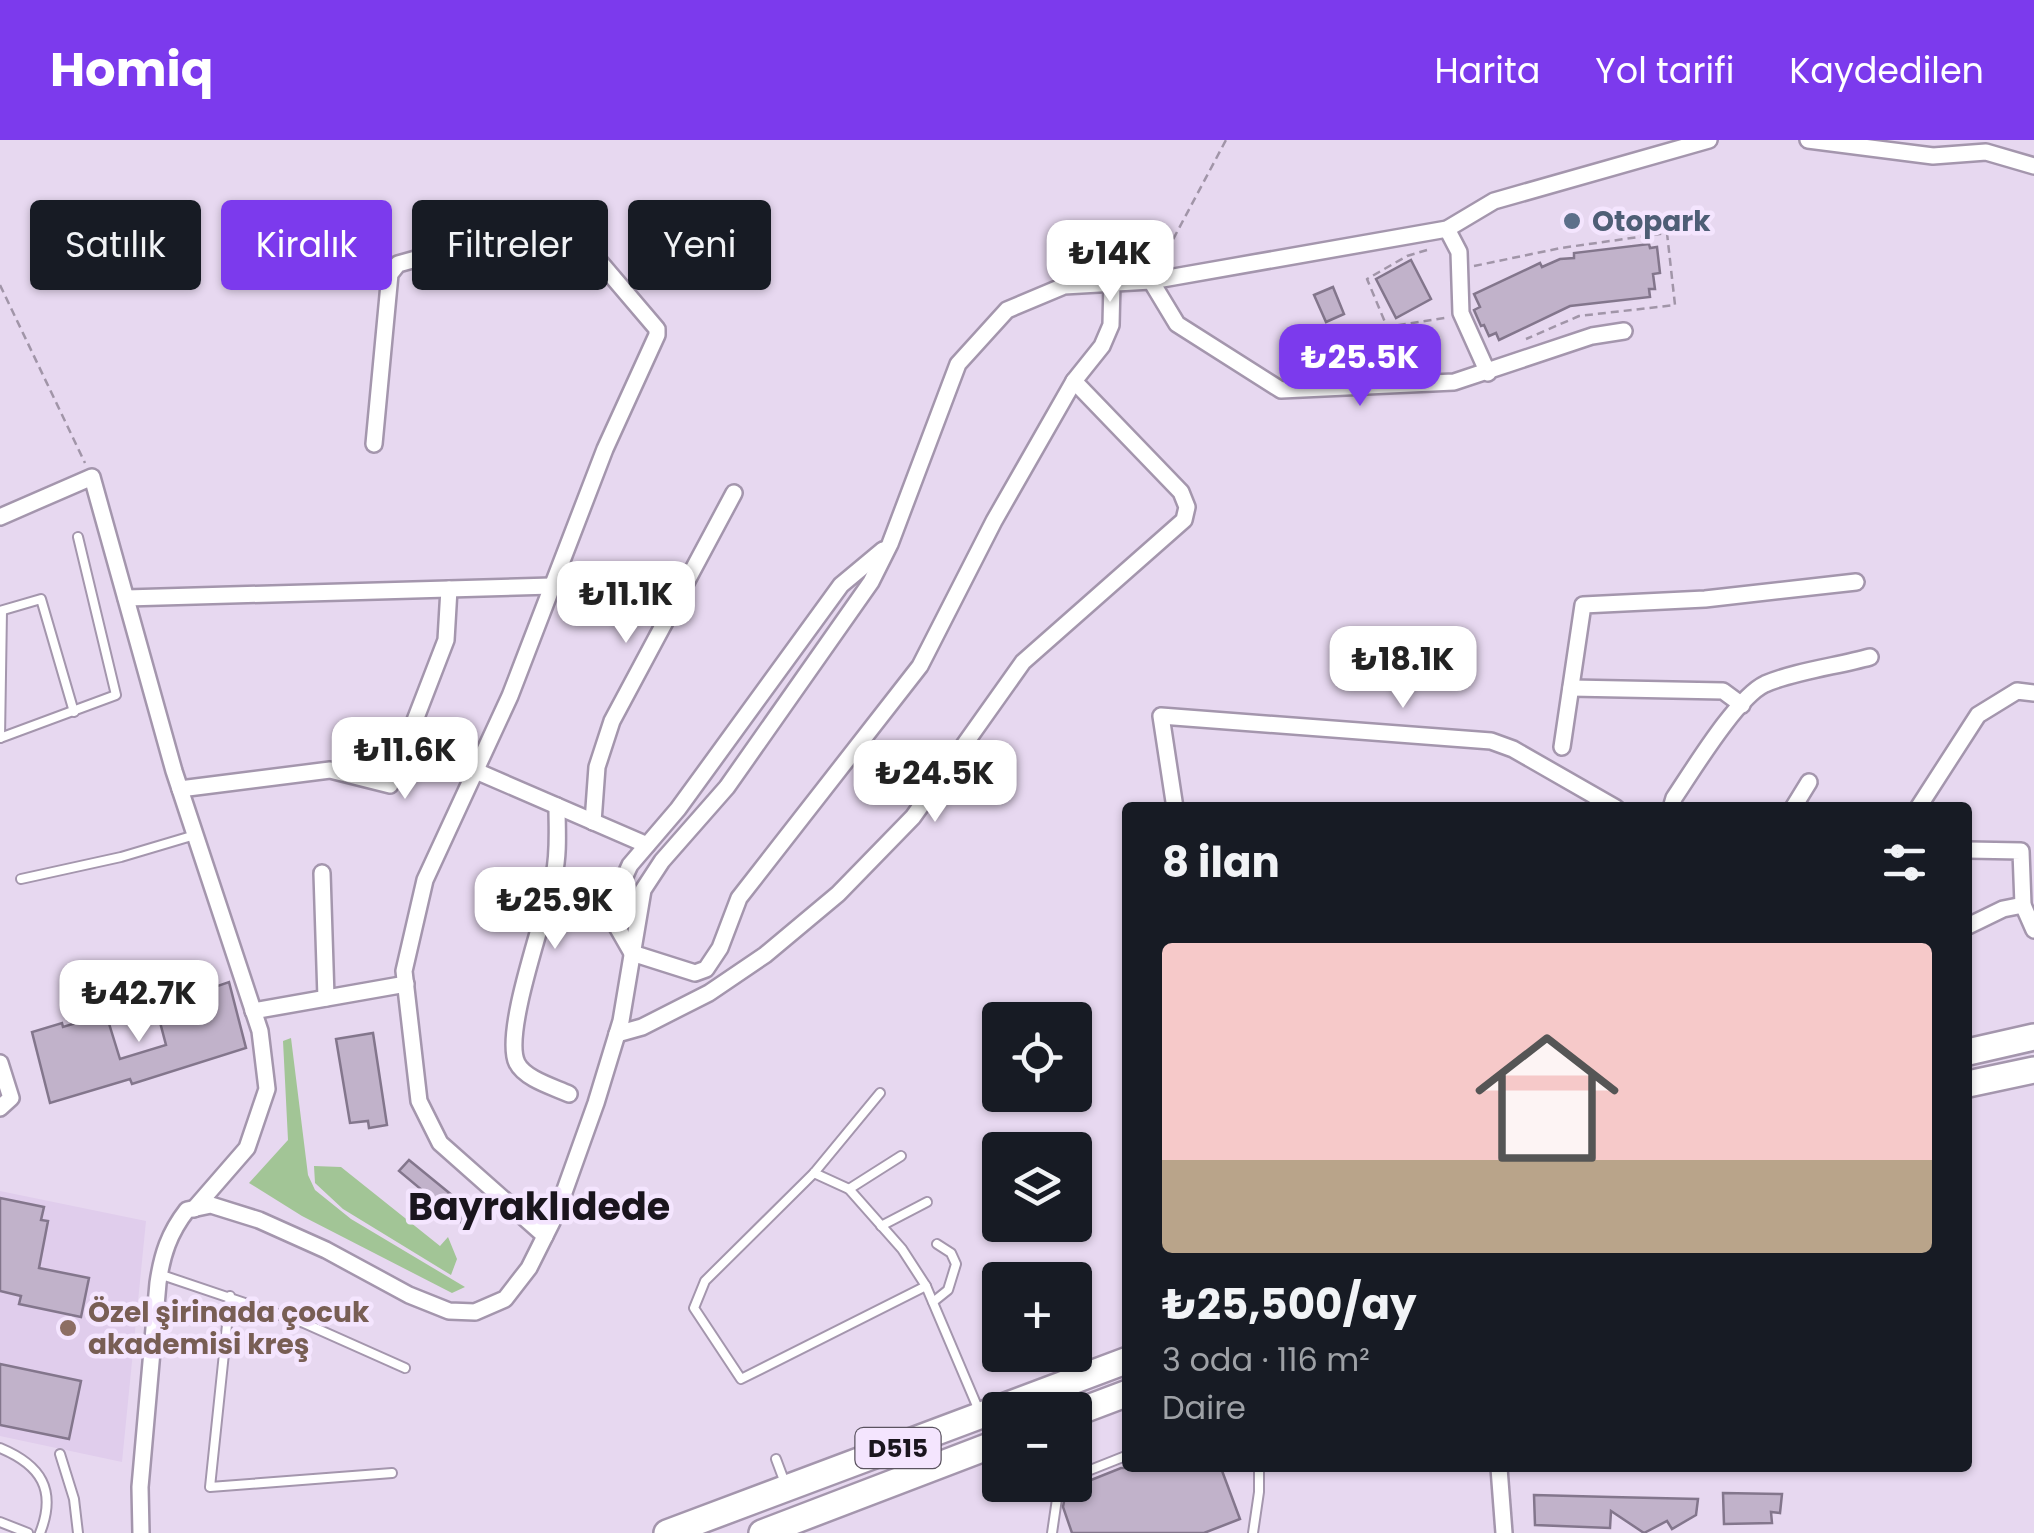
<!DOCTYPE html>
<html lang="tr">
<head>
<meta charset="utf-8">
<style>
	body { margin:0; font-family:Poppins,sans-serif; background:#20242c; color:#f1f3f6; height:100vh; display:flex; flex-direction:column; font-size:38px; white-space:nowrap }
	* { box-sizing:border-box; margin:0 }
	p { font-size:32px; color:#9ea1a6 }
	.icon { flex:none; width:55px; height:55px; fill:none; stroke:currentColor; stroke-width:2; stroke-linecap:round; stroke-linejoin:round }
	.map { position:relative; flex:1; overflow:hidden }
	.panel { position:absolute; left:1122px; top:662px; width:850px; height:670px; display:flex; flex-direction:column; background:#171b24; border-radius:10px; box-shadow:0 2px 8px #0004 }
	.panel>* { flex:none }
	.banner { position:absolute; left:30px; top:60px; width:942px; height:90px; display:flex; gap:20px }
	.controls { position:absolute; left:982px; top:862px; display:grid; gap:20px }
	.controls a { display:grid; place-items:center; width:110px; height:110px; border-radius:10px; background:#171b24; box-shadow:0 2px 8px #0004; font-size:50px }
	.price { position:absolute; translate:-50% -85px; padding:0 22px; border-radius:20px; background:#fff; color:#222; font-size:32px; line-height:65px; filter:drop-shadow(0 2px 5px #0008) }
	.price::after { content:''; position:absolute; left:50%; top:60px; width:30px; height:22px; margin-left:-15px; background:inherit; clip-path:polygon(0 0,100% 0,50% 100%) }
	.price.active { background:#7c3aed; color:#fff }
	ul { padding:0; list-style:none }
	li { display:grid; align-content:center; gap:20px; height:530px; padding:0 40px }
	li+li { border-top:2px solid #363941 }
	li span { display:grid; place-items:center; height:310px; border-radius:10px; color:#555 }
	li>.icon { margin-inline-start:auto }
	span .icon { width:180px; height:180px; fill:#fffc; stroke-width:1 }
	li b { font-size:42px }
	h2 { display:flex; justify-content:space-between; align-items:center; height:120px; padding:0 40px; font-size:42px }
	.tag { padding:0 35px; border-radius:10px; background:#171b24; box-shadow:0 2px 8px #0004; font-size:35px; line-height:90px }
	.tag.active { background:#7c3aed; color:#fff }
	header { display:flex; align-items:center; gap:60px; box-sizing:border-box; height:140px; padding:0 50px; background:#7c3aed; color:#fff }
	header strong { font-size:48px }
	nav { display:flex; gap:55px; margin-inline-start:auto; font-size:35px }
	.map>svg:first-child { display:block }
	.built { fill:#e0cdec }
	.green { fill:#a2c596 }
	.building { fill:#c1b2ca; stroke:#83768c; stroke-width:2.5 }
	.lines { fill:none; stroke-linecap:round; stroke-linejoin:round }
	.service-casing { stroke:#a496ad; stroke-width:12 }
	.minor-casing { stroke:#a496ad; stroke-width:20 }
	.trunk-casing { stroke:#a496ad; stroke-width:30 }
	.path { stroke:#a195a8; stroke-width:2.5; stroke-dasharray:8 5; stroke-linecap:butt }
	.service { stroke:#fff; stroke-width:8 }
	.minor { stroke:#fff; stroke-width:15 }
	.trunk { stroke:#fff; stroke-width:25 }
	.service-dot { fill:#5c6f8a; stroke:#f4e5fe; stroke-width:4 }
	.education-dot { fill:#8d6e63; stroke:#f4e5fe; stroke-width:4 }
	.labels { text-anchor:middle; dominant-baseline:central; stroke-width:9; stroke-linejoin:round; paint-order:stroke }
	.shield { fill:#f4e5fe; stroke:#5b5360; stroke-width:2.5 }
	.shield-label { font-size:25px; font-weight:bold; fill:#1a151d }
	.service-label { font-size:28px; font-weight:bold; fill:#4e5e75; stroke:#f4e5fe; text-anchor:start }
	.education-label { font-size:28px; font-weight:bold; fill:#785e54; stroke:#f4e5fe; text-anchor:start }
	.district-label { font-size:38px; font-weight:bold; fill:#1a151d; stroke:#f4e5fe }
</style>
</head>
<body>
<header>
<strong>Homiq</strong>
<nav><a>Harita</a><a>Yol tarifi</a><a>Kaydedilen</a></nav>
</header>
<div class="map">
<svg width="2034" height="1393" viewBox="0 0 2034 1393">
	<rect width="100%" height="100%" fill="#e7d8f0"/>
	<polygon class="built" points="0,1051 146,1081 122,1322 0,1296"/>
	<g class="green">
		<polygon points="1431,203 1438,236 1307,242 1309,214"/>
		<polygon points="291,898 308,1035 315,1050 351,1079 465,1147 452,1153 302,1076 249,1043 288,1000 283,901"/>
		<polygon points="314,1026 341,1027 440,1106 448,1097 457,1119 451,1135 343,1069 315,1043"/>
	</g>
	<g class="building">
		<polygon points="1649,104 1650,108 1657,107 1660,133 1653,134 1655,149 1649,149 1650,157 1570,166 1499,200 1496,193 1489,196 1484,185 1481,186 1474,170 1480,167 1474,154 1540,123 1542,127 1560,119 1574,118 1574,113"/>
		<polygon points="1411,120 1431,159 1396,178 1376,139"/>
		<polygon points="1333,147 1344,174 1326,182 1314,155"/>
		<polygon points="229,842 246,908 132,944 130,939 50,963 32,892 62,883 63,887 106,874 120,919 166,905 156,867"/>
		<polygon points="373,893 387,985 369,988 368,981 350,983 336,899"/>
		<polygon points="409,1020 475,1074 465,1086 399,1031"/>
		<polygon points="0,1058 44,1067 41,1080 48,1081 39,1128 89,1138 81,1177 19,1164 21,1156 0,1151"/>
		<polygon points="0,1224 81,1241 69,1299 0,1285"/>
		<polygon points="1121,1328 1221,1328 1240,1379 1204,1393 1072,1393 1063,1367 1066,1350"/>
		<polygon points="1723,1353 1782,1354 1780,1373 1771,1372 1772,1383 1724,1384"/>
		<polygon points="1534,1355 1611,1357 1698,1359 1696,1375 1672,1389 1667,1381 1644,1393 1611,1371 1610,1388 1535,1385"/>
	</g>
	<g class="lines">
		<defs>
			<g id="service">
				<polyline points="0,471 41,459 74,572"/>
				<polyline points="0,598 116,555 78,397"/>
				<polyline points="0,598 2,471"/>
				<polyline points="21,739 121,717 195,695"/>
				<polyline points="880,953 814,1033 705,1141 694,1168 741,1239 926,1146"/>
				<polyline points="814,1033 849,1049 902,1109 926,1146 980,1273"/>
				<polyline points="849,1049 901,1016"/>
				<polyline points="881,1086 927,1062"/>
				<polyline points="159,1134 304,1183 405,1228"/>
				<polyline points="230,1156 210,1347 392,1333"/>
				<polyline points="933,1162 948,1150 956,1124 951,1113 937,1104"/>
				<path d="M0 1308C41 1325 57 1350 40 1393"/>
				<polyline points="60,1314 74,1359 78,1393"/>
				<polyline points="776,1319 785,1343"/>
				<polyline points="1075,1336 1128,1315"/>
				<polyline points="0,1382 28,1393"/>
				<polyline points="1052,1393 1059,1345"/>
				<polyline points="1253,1393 1259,1352 1259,1328"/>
			</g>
			<g id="minor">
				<polyline points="1808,0 1933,16 1986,12 2034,26"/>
				<polyline points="1447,89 1459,112 1461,173 1488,233"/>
				<polyline points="1151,141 1177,184 1281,250 1454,242 1592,196 1624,191"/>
				<polyline points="374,304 390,134 398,124 544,83 559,83 571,88 657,189 657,195 605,309 510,556 425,740 404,831 419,961 440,1003 545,1096"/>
				<polyline points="0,377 92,337 174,631 260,891 267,949 247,1008 194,1069"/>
				<polyline points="883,410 841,445 678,669 630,725 619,749 612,778 632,813 695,833 706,829 720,808 739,758 920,526 994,381 1074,241 1102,206 1111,185 1112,142"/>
				<polyline points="126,458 552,446"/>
				<polyline points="1571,548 1723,551 1742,565"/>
				<polyline points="1562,607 1583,465 1705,459 1856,442"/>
				<polyline points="476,631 647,705"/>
				<polyline points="180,649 330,630 390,645 446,500 449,449"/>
				<path d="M557 666C557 689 559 713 554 735 547 772 502 892 517 923 525 939 554 947 569 954"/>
				<polyline points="1175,668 1161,576 1491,601 1513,609 1616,668"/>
				<path d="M1671 668 1674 658C1693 630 1737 557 1765 544 1795 531 1838 526 1870 517"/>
				<polyline points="1793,668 1809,642"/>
				<polyline points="1918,668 1978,575 2017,551 2034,553"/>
				<polyline points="593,682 597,627 612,581 734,353"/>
				<polyline points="1968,710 2021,711 2023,765 2034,790"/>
				<polyline points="322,733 326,858"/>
				<polyline points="1968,786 2003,769 2023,765"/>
				<polyline points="253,871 406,844"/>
				<polyline points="617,894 642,887 709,853 765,815 838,754 913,677 1023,522 1184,380 1187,367 1181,352 1074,241"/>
				<polyline points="0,923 11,958 0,968"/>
				<polyline points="1499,1328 1504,1393"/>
				<path d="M141 1393 140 1347 158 1143C162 1115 169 1093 187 1070L211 1065 259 1080 326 1110 409 1155 449 1171 475 1172 505 1159 529 1128 557 1072 596 963 621 881 643 750 662 721 727 647 871 442 890 404 958 224 1007 170 1064 146 1151 141 1447 89 1494 61 1709 0"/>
			</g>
			<g id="trunk">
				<polyline points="1968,912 2034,897"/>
				<polyline points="1968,944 2034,930"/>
				<polyline points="1075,1273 1128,1253"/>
				<polyline points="667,1393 1128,1220"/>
				<polyline points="762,1393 1000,1302"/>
			</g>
		</defs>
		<use href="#service" class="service-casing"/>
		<use href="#minor" class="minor-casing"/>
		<use href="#trunk" class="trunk-casing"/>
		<g class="path">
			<polyline points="1427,110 1407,116 1367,139 1387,187 1445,178"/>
			<polyline points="1161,122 1226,0"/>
			<polyline points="1474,126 1561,108 1667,93 1675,165 1579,176 1526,199"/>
			<polyline points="0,145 85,323"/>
			<polyline points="1325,192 1386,187"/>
		</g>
		<use href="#service" class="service"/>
		<use href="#minor" class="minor"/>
		<use href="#trunk" class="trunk"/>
	</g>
	<circle class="service-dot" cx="1572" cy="81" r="10"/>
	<circle class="education-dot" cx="68" cy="1188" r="10"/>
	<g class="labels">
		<rect class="shield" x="855.5" y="1288" width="85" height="40" rx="8"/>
		<g class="shield-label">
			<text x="898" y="1308">D515</text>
		</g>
		<g class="service-label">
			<text x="1592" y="81">Otopark</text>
		</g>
		<g class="education-label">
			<text x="88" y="1172">Özel şirinada çocuk<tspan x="88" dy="32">akademisi kreş</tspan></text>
		</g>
		<g class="district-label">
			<text x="539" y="1066">Bayraklıdede</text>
		</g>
	</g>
</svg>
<div class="controls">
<a><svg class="icon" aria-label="locate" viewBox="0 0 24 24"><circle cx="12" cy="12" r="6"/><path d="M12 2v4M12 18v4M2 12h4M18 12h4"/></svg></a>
<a><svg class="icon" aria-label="layers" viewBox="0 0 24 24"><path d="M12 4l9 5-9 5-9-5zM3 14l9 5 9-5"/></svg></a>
<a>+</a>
<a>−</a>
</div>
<b class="price" style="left:1110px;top:165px">₺14K</b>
<b class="price active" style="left:1360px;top:269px">₺25.5K</b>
<b class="price" style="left:626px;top:506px">₺11.1K</b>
<b class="price" style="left:1403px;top:571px">₺18.1K</b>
<b class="price" style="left:405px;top:662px">₺11.6K</b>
<b class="price" style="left:935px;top:685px">₺24.5K</b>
<b class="price" style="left:555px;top:812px">₺25.9K</b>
<b class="price" style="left:139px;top:905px">₺42.7K</b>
<div class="banner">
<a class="tag">Satılık</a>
<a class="tag active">Kiralık</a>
<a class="tag">Filtreler</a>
<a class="tag">Yeni</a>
</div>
<section class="panel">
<h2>8 ilan<svg class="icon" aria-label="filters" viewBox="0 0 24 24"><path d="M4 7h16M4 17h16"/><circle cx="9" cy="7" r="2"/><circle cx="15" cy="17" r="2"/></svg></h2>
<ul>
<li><span style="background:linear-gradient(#f6c9c9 70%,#b9a48a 0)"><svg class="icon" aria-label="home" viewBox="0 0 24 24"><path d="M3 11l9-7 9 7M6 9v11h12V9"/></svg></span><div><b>₺25,500/ay</b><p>3 oda · 116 m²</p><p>Daire</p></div></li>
</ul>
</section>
</div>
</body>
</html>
